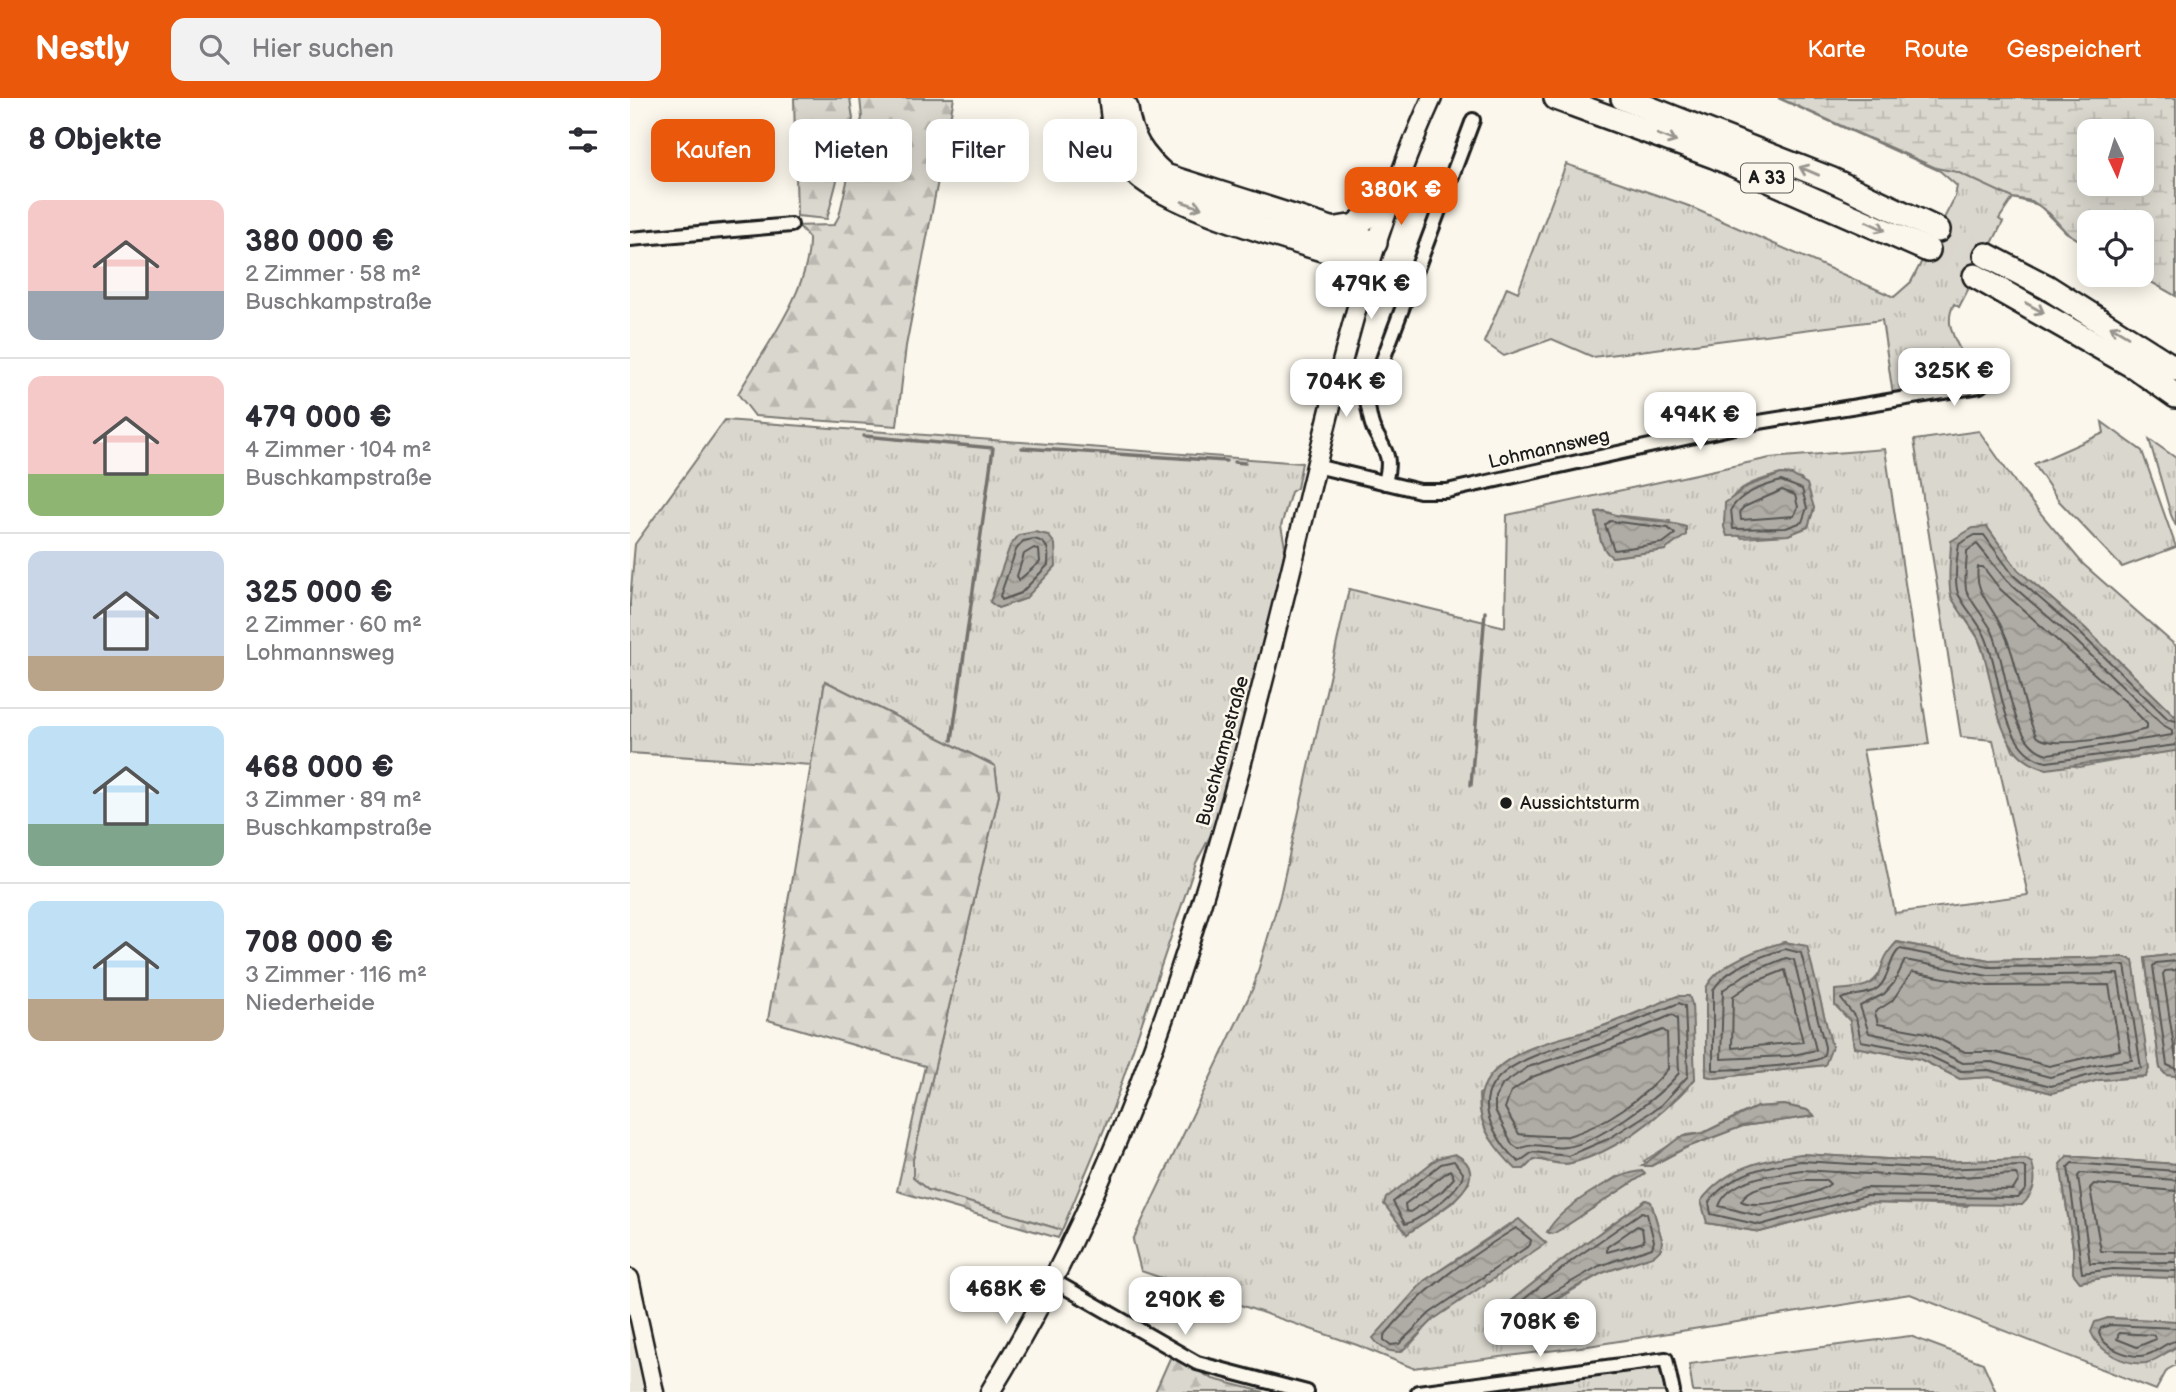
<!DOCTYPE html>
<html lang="de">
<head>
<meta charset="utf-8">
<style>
	body { margin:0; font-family:"Balsamiq Sans",sans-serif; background:#f2f2f3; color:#2b2b33; height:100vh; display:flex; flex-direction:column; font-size:26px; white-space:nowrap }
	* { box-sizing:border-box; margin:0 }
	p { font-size:23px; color:#7c7c81 }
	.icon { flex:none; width:38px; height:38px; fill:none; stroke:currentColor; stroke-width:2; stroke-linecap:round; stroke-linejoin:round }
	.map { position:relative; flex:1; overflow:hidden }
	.details { display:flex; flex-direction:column; background:#fff; width:630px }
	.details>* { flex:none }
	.hud { position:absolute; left:21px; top:21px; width:665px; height:63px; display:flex; gap:14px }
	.needle { width:46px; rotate:176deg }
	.tools { position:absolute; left:1447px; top:21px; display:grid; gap:14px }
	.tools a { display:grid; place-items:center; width:77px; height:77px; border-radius:14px; background:#fff; box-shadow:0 4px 18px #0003; font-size:35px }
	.price { position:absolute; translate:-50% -60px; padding:0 16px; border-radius:14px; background:#fff; color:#222; font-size:23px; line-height:46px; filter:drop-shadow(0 2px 4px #0008) }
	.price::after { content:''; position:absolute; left:50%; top:42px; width:21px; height:16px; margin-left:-10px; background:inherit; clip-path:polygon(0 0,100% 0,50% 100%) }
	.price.on { background:#ea580c; color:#fff }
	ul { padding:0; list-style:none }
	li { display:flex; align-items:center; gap:21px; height:175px; padding:0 28px }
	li+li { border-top:2px solid #e1e1e2 }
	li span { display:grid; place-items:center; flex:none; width:196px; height:140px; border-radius:14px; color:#555 }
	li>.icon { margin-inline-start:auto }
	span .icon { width:84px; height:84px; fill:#fffc; stroke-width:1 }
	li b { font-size:30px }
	h2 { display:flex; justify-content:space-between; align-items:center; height:84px; padding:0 28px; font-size:30px }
	.tag { padding:0 24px; border-radius:14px; background:#fff; box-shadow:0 4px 18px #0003; font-size:24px; line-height:63px }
	.tag.on { background:#ea580c; color:#fff }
	header { display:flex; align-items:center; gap:42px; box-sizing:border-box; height:98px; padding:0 35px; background:#ea580c; color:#fff }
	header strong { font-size:33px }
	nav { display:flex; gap:38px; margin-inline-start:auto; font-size:24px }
	.search { width:490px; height:63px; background:#f2f2f3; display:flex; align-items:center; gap:18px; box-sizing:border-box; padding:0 24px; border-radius:14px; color:#7c7c81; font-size:26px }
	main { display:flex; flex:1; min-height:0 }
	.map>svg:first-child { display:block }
	.built { fill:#eae6dc }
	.grass { fill:url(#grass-tufts); stroke:#7b7a75; stroke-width:2; fill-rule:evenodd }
	.forest { fill:url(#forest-firs); stroke:#7b7a75; stroke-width:2 }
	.wetland { fill:url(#wetland-marsh); stroke:#7b7a75; stroke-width:2; fill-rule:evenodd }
	.water { fill:url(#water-waves); stroke:#74726e; stroke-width:2 }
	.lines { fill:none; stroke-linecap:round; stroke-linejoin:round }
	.shore { stroke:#575653; stroke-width:2 }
	.stream { stroke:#74726e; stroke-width:3.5 }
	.motorway-tunnel { stroke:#dad6cd; stroke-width:23; stroke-dasharray:23 11; stroke-linecap:butt }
	.minor-casing { stroke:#1c1c1c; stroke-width:18 }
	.tertiary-casing { stroke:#1c1c1c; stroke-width:21 }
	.secondary-casing { stroke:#1c1c1c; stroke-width:23 }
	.motorway-casing { stroke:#1c1c1c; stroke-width:28 }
	.minor { stroke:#fbf7ec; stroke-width:12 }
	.tertiary { stroke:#fbf7ec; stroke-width:16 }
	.secondary { stroke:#fbf7ec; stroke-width:18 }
	.motorway { stroke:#fbf7ec; stroke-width:23 }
	.oneway { stroke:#97948e }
	.poi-dot { fill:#1c1c1c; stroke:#fbf7ec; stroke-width:2.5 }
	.labels { text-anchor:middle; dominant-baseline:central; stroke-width:5; stroke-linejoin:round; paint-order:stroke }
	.shield { fill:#fbf7ec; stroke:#5f5e5a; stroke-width:2 }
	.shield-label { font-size:18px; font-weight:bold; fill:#1c1c1c }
	.street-label { font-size:19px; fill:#1c1c1c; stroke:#fbf7ec }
	.poi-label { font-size:19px; fill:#1c1c1c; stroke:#fbf7ec; text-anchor:start }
</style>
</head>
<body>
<header>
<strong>Nestly</strong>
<div class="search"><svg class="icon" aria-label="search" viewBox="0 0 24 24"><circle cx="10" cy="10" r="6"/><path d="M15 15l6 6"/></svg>Hier suchen</div>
<nav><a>Karte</a><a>Route</a><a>Gespeichert</a></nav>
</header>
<main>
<section class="details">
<h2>8 Objekte<svg class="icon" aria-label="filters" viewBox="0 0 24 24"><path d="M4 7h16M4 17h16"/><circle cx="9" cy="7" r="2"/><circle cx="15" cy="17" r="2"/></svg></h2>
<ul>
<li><span style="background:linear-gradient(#f6c9c9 65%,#9aa5b1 0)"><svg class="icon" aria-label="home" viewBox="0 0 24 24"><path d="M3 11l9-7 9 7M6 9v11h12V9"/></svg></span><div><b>380 000 €</b><p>2 Zimmer · 58 m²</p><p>Buschkampstraße</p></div></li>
<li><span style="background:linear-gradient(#f6c9c9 70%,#8fb573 0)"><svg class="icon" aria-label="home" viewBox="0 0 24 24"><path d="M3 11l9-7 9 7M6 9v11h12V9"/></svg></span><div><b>479 000 €</b><p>4 Zimmer · 104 m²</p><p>Buschkampstraße</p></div></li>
<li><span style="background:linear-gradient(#c9d6e8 75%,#b9a48a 0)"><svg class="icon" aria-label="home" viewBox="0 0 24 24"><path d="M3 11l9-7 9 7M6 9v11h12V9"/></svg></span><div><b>325 000 €</b><p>2 Zimmer · 60 m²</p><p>Lohmannsweg</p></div></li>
<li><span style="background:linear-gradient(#bfe0f5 70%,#7fa58c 0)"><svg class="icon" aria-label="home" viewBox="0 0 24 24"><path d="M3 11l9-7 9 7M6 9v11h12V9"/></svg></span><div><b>468 000 €</b><p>3 Zimmer · 89 m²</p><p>Buschkampstraße</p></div></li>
<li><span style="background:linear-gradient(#bfe0f5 70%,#b9a48a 0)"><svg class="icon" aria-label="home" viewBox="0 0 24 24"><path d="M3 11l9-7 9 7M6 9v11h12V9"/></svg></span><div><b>708 000 €</b><p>3 Zimmer · 116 m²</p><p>Niederheide</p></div></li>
</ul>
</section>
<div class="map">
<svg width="1546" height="1294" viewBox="0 0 1546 1294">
	<defs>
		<pattern id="grass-tufts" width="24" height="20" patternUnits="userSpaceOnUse" patternTransform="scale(1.75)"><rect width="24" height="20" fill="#dad7ce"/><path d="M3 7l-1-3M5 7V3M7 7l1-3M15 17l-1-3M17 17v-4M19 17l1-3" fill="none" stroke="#bab8b0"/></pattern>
		<pattern id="forest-firs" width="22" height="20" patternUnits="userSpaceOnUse" patternTransform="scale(1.75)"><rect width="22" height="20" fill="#dad7ce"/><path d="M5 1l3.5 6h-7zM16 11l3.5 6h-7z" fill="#bab8b0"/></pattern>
		<pattern id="wetland-marsh" width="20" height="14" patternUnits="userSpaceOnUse" patternTransform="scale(1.75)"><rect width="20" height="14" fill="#dad7ce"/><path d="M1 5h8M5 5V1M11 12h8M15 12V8" fill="none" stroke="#bab8b0"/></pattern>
		<pattern id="water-waves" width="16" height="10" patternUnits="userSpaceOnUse" patternTransform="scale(1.75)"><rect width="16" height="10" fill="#afaca5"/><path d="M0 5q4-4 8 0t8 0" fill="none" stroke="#96938d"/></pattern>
	</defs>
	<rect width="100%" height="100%" fill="#fbf7ec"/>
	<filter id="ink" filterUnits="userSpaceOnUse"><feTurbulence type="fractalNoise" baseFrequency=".0143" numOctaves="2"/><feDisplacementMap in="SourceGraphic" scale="14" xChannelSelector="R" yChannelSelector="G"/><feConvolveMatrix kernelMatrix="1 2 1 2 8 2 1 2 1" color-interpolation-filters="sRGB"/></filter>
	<g filter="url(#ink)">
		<polygon class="built" points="0,1229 14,1294 0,1294"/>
		<g class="grass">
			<path d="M1148 0H1546V198L1509 177H1512V124H1460L1459 148 1436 134 1409 107 1383 100 1369 121 1373 124 1329 209 1324 206C1309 233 1339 255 1341 282L1263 297 1252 222 963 259 922 241 874 258 854 244 877 189 888 194 936 66 1056 107 1264 199 1281 184 1325 99 1327 88 1310 73ZM1460 33H1512V86H1460Z"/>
			<path d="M95 322 672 365 667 390 661 394 651 428 655 448 650 487 592 716 566 765 483 1010 432 1132 298 1092 283 1080V1061L369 697 365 668 195 583 182 667 0 655V503L5 446ZM369 482 395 501 368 510 360 504Z"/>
			<polygon points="1472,324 1512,353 1546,449 1492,469 1429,403 1404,366 1474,335"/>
			<path d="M1349 333 1387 387 1453 466 1546 548V619L1455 530 1388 472 1357 429 1321 499 1348 540 1359 570 1364 601 1383 653 1449 669 1546 652V856L1515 860 1530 970 1536 977 1546 978V1066L1437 1058 1433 1087 1443 1150V1175L1450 1184 1483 1178 1546 1180V1223L1478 1220 1505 1264 1516 1265 1546 1249V1267L1537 1272 1526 1292 1280 1196 958 1248 783 1270 727 1247 511 1173 503 1142 623 890 650 798 719 491 875 529 877 417 1140 360 1255 351 1299 646 1233 652 1265 815 1398 797 1363 642 1331 639 1284 342ZM1151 376 1171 381 1184 410 1178 429 1158 437 1112 440 1094 428C1094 392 1119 384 1151 376ZM974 413 984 417 1040 423 1035 452 982 459 971 444 966 414ZM1154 844 1177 848 1194 967 1085 980 1076 978V890ZM1267 844 1359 862 1494 859 1516 979 1469 982 1422 995 1359 979 1330 981 1290 961 1224 949 1220 923 1232 890C1258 878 1250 860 1267 844ZM1048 898 1065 981C1034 1015 987 1054 941 1065 931 1068 915 1062 904 1061L894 1071C865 1053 848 1032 849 996L971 929ZM1154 1007 1177 1012 1184 1018 1113 1028 1055 1050 1021 1068 1014 1063 1057 1037 1073 1035 1111 1016 1127 1009ZM1171 1056 1308 1064 1395 1061 1337 1108 1237 1105 1130 1134 1077 1125ZM808 1060 839 1085 822 1105 777 1136 779 1084ZM1015 1076 931 1131 918 1135 949 1104 986 1079ZM1016 1102 1021 1104 1032 1142 1016 1160 972 1175 907 1213 863 1231 859 1220 940 1156ZM879 1126 903 1134 915 1145 803 1221 780 1247 794 1183Z"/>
			<polygon points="1519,341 1546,360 1546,428 1541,417"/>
			<polygon points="1280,1238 1353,1265 1366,1294 1063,1294 1059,1266"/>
			<polygon points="1029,1270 1036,1294 839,1294"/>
		</g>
		<g class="forest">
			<polygon points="164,0 220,0 223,21 197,121 167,118"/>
			<path d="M230 0H324L276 248 267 328 125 318 108 296C133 252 181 191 179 140L170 129 160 128 204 127 209 118 232 20Z"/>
			<polygon points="195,583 365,668 369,697 283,1061 283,1080 298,1092 432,1132 428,1140 267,1093 295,968 138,922"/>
			<polygon points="541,1258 583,1281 634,1294 525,1294"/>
		</g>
		<path class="wetland" d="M1149 0H1546V198L1509 177H1512V124H1460L1459 148 1436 134 1419 115 1402 103 1383 100 1327 74 1306 70ZM1460 33H1512V86H1460Z"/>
		<g class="water">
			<polygon points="1151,376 1162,377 1177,386 1184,410 1178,429 1158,437 1097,438 1094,429 1095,405 1118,388"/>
			<path d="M974 413C999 424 1030 420 1056 429V437L1035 452 982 459C968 450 969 429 966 414Z"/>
			<path d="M1357 429 1388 472 1455 530 1546 619V653L1417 671C1361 660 1367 584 1349 542 1344 530 1322 505 1321 497 1317 480 1321 459 1321 443L1343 430Z"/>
			<polygon points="405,434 418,437 425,446 426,468 395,501 368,510 360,504 380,448 389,437"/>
			<path d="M1154 844 1177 848 1202 949 1195 967 1085 980 1076 978V890C1088 865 1129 851 1154 844Z"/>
			<path d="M1267 844 1359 862 1494 859 1503 862 1519 971 1516 978 1469 982 1422 995 1359 979 1330 981 1290 961 1224 949 1220 923 1205 907V892C1269 888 1237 873 1267 844Z"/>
			<polygon points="1546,856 1546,978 1536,977 1530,970 1515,860"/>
			<path d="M1048 898H1059L1062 906 1065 981C1033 1016 989 1053 941 1065 931 1068 915 1062 904 1061L894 1071H886C845 1032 830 986 890 955 913 943 943 938 967 930 995 921 1021 908 1048 898Z"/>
			<polygon points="1154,1007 1177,1012 1184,1018 1113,1028 1055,1050 1021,1068 1012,1068 1050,1039 1073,1035 1127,1009"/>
			<path d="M825 1056C873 1082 795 1122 777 1136L754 1106 756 1100 808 1060Z"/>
			<path d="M1171 1056 1308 1064 1395 1061 1402 1065C1407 1082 1405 1095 1392 1107L1237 1105 1130 1134 1077 1125 1071 1103C1097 1069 1131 1062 1171 1056Z"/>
			<polygon points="1437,1058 1546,1066 1546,1180 1483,1178 1450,1184 1443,1175 1443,1150 1430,1066"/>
			<path d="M1012 1073 1015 1076 931 1131 923 1136 917 1134C930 1110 985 1075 1012 1073Z"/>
			<polygon points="1016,1102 1021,1104 1032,1142 1031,1151 1025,1157 972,1175 871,1230 862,1231 858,1227 859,1220 940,1156"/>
			<path d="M889 1121 916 1145 804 1221 771 1254C758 1254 751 1251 743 1240L794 1183Z"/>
			<path d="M1478 1220 1546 1223V1249C1536 1254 1528 1262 1516 1265 1495 1268 1468 1253 1461 1234L1465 1224Z"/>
		</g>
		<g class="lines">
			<g class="shore">
				<path d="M1151 383 1172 391 1177 410 1172 424 1156 430 1103 431 1101 411C1111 395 1133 388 1151 383Z"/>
				<polygon points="1152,392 1165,397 1168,409 1164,418 1111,422 1110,413 1114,409"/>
				<polygon points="980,423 1038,430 1045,436 1033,445 984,452 975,427"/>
				<path d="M404 441C419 444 419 453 418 467L391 495 372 502 370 498 386 452 393 443Z"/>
				<path d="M1347 446 1377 483 1445 542 1533 627 1542 632V637L1418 656C1379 649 1377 565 1362 533 1356 521 1339 502 1336 491 1334 480 1337 464 1337 453Z"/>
				<polygon points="404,450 409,452 410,464 389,482 387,478 394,456"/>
				<path d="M1348 469H1353L1370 491 1497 605 1517 626V631C1495 637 1422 653 1406 638 1390 603 1389 563 1371 528 1361 507 1344 493 1348 469Z"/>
				<path d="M1546 623 1538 621 1451 536 1383 477 1354 437H1345L1329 446C1327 459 1324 483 1328 495 1330 503 1349 525 1354 536 1373 574 1368 655 1417 664L1546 647"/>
				<path d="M1155 851 1171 855 1195 949C1195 953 1195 956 1192 959 1184 967 1098 972 1083 972V893C1093 871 1134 857 1155 851Z"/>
				<path d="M1270 851 1359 869 1495 867 1511 970 1467 975 1421 988 1359 972 1331 973 1291 954 1231 943 1226 920 1211 901C1222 895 1237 899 1248 890 1260 880 1259 859 1270 851Z"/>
				<polygon points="1156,860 1164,862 1186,952 1159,958 1091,961 1093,892 1116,876"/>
				<polygon points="1275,862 1358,878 1488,876 1502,962 1465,967 1420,979 1362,964 1333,965 1294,946 1239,935 1230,908 1254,896 1264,885"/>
				<polyline points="1546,863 1526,865 1523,868 1537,967 1546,971"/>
				<polygon points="1155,872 1173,944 1102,950 1103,898 1122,885"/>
				<polyline points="1546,872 1535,873 1533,876 1546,962"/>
				<polygon points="1282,874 1358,888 1479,887 1490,952 1419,968 1364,954 1335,954 1297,935 1248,926 1245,914 1262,903"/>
				<path d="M1049 905 1055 908 1058 978 1029 1009 978 1041 938 1058 903 1054 889 1064C877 1055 870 1043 863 1030 831 965 932 951 974 935 999 926 1024 915 1049 905Z"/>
				<path d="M1042 917 1047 920 1049 975C1030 998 967 1046 936 1049 918 1052 907 1042 889 1051L882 1046 865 1012V1000L873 986 898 969 977 944Z"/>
				<path d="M1033 932 1037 935 1038 971C1015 999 974 1028 938 1038 934 1039 892 1037 889 1036L875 1010 881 994 902 979Z"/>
				<path d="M824 1063 833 1075C832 1092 789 1123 775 1126L763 1104 811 1066Z"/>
				<path d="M1171 1063 1308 1071 1392 1068 1396 1071V1091L1388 1100 1236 1098 1130 1127 1081 1116 1079 1104C1102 1074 1136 1068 1171 1063Z"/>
				<polygon points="820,1072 824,1080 812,1093 780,1114 776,1113 775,1106"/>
				<path d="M1172 1072 1307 1080 1386 1076 1389 1082 1383 1092 1235 1090 1130 1118 1089 1108C1100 1079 1146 1076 1172 1072Z"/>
				<polyline points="1546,1073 1442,1065 1438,1069 1452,1175 1483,1171 1546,1173"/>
				<path d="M1173 1082H1196L1200 1086C1185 1098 1128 1112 1111 1103 1120 1085 1155 1085 1173 1082Z"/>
				<polyline points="1546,1082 1451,1075 1448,1078 1460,1165 1546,1164"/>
				<polyline points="1546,1093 1464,1086 1460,1090 1471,1153 1546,1154"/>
				<polygon points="1012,1114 1017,1116 1024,1143 1022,1150 969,1168 903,1206 886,1212 887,1207 944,1161"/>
				<polygon points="1007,1128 1012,1130 1014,1144 977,1154 977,1149"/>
				<path d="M886 1130 901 1142 900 1147 800 1215 769 1246 761 1247 754 1242V1238C790 1193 837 1160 886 1130Z"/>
				<path d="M1546 1230 1480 1227 1471 1230 1469 1235C1473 1250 1501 1261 1516 1257 1528 1254 1535 1244 1546 1243"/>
				<polygon points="1489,1235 1523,1237 1526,1241 1507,1249 1487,1241"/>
			</g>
			<g class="stream">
				<polyline points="234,338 363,350 322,642"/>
				<polyline points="392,350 596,363"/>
				<polyline points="604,364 615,365"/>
				<polyline points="841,687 855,514"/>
			</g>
			<g class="motorway-tunnel">
				<polyline points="1308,132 1356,157"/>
				<polyline points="1298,152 1345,178"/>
			</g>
			<defs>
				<g id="minor">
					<polyline points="0,141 161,127"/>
					<polyline points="686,368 790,393 817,393 1123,325 1350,288 1364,276"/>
					<path d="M755 385C762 357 756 355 744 332 740 324 739 312 737 304L843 22"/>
					<polyline points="424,1183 567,1265 677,1294"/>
					<polyline points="788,1294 1036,1261 1043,1294"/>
				</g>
				<polyline id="tertiary" points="0,1180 25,1294"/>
				<path id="secondary" d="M360 1294C512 1047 588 768 657 488 698 323 731 156 802 0"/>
				<g id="motorway">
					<path d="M481 0C484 27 485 48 502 70 530 108 688 149 739 165"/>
					<polyline points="926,0 1084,58 1298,152"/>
					<polyline points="993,0 1200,81 1308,132"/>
					<path d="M496 10C499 40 513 59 535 78L745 145"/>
					<polyline points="701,132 725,128 760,100"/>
					<polyline points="1356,157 1417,189 1546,271"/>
					<polyline points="1345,178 1505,269 1546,298"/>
				</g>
			</defs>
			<use href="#minor" class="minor-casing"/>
			<use href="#tertiary" class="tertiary-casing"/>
			<use href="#secondary" class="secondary-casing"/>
			<use href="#motorway" class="motorway-casing"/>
			<use href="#minor" class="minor"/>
			<use href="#tertiary" class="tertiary"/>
			<use href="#secondary" class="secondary"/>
			<use href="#motorway" class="motorway"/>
		</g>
		<defs><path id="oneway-shaft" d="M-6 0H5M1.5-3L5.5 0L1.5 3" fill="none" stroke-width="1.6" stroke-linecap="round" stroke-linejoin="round" transform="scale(1.75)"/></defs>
		<g class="oneway">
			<use href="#oneway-shaft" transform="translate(1037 40) rotate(21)"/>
			<use href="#oneway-shaft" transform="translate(1179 73) rotate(-157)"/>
			<use href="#oneway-shaft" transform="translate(562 107) rotate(19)"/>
			<use href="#oneway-shaft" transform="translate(1246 128) rotate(25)"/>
			<use href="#oneway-shaft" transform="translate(1405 210) rotate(29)"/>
			<use href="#oneway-shaft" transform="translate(1489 233) rotate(-149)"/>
		</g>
	</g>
	<circle class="poi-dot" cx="876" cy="705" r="7"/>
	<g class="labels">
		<rect class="shield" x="1111" y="65.5" width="52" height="29" rx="5"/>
		<g class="shield-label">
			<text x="1137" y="80">A 33</text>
		</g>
		<g class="street-label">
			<text transform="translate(919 351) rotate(-13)">Lohmannsweg</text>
			<text transform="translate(593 653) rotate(-75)">Buschkampstraße</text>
		</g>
		<g class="poi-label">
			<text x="890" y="705">Aussichtsturm</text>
		</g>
	</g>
</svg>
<div class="tools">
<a><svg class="needle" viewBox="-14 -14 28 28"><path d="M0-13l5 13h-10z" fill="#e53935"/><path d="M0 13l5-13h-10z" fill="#7c7c81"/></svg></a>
<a><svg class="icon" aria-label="locate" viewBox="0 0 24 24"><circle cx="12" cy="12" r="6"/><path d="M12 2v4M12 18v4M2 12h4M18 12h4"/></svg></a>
</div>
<b class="price on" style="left:771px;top:129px">380K €</b>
<b class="price" style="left:741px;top:223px">479K €</b>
<b class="price" style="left:1324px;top:310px">325K €</b>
<b class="price" style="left:716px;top:321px">704K €</b>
<b class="price" style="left:1070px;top:354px">494K €</b>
<b class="price" style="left:376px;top:1228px">468K €</b>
<b class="price" style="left:555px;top:1239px">290K €</b>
<b class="price" style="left:910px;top:1261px">708K €</b>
<div class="hud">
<a class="tag on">Kaufen</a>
<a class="tag">Mieten</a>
<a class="tag">Filter</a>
<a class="tag">Neu</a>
</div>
</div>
</main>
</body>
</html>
